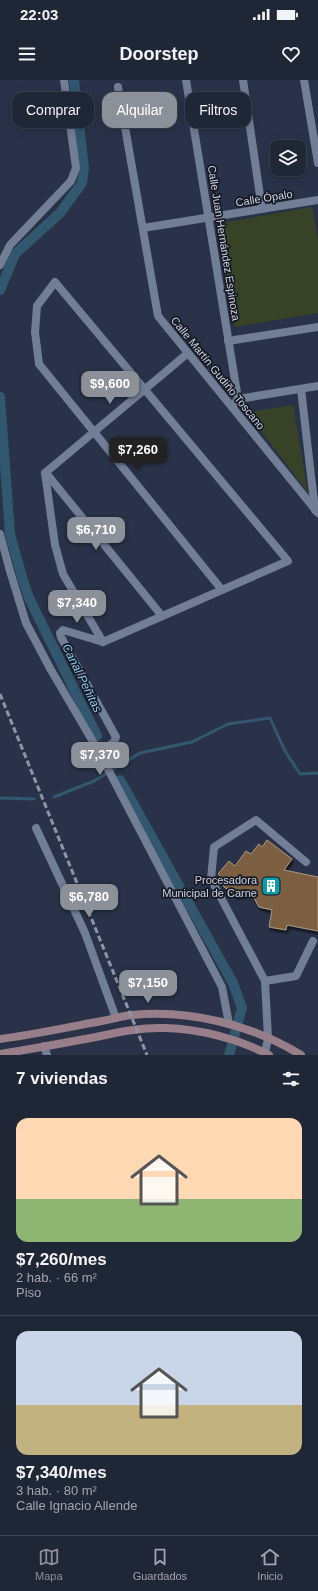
<!DOCTYPE html>
<html lang="es">
<head>
<meta charset="utf-8">
<style>
	body { margin:0; font-family:Arial,sans-serif; background:#2c3242; color:#f1f3f6; height:100vh; display:flex; flex-direction:column; font-size:15px; white-space:nowrap }
	* { box-sizing:border-box; margin:0 }
	p { font-size:13px; color:#a1a5ad }
	.icon { flex:none; width:22px; height:22px; fill:none; stroke:currentColor; stroke-width:2; stroke-linecap:round; stroke-linejoin:round }
	.map { position:relative; height:975px; overflow:hidden }
	.details { display:flex; flex-direction:column; background:#1f2636; flex:1 }
	.details>* { flex:none }
	.banner { position:absolute; left:12px; top:12px; width:294px; height:36px; display:flex; gap:8px }
	.fabs { position:absolute; left:270px; top:60px; display:grid; gap:8px }
	.fabs a { display:grid; place-items:center; width:36px; height:36px; border-radius:8px; background:#1f2636; box-shadow:0 2px 10px #0003,0 0 0 1px #3c4351; font-size:20px }
	.price { position:absolute; translate:-50% -34px; padding:0 9px; border-radius:8px; background:#8c9099; color:#fff; font-size:13px; line-height:26px; filter:drop-shadow(0 1px 2px #0008) }
	.price::after { content:''; position:absolute; left:50%; top:24px; width:12px; height:9px; margin-left:-6px; background:inherit; clip-path:polygon(0 0,100% 0,50% 100%) }
	.price.current { background:#222; color:#fff }
	ul { padding:0; list-style:none }
	li { display:grid; align-content:center; gap:8px; height:212px; padding:0 16px }
	li+li { border-top:1px solid #3c4351 }
	li span { display:grid; place-items:center; height:124px; border-radius:12px; color:#555 }
	li>.icon { margin-inline-start:auto }
	span .icon { width:72px; height:72px; fill:#fffc; stroke-width:1 }
	li b { font-size:17px }
	h2 { display:flex; justify-content:space-between; align-items:center; height:48px; padding:0 16px; font-size:17px }
	.tag { padding:0 14px; border-radius:12px; background:#1f2636; box-shadow:0 2px 10px #0003,0 0 0 1px #3c4351; font-size:14px; line-height:36px }
	.tag.current { background:#8c9099; color:#fff }
	.status { display:flex; justify-content:space-between; align-items:center; height:28px; padding:0 20px; background:#1f2636; direction:ltr }
	.status svg { height:11px; fill:currentColor }
	header { display:flex; justify-content:space-between; align-items:center; height:52px; padding:0 16px; background:#1f2636; font-size:18px; font-weight:700 }
	.tab-bar { display:flex; justify-content:space-around; align-items:center; height:56px; border-top:1px solid #3c4351; background:#1f2636; font-size:11px; color:#a1a5ad }
	.tab-bar a { display:grid; justify-items:center; gap:2px }
	.tab-bar .current { color:#8c9099 }
	.map>svg:first-child { display:block }
	.green { fill:#384227 }
	.lines { fill:none; stroke-linecap:round; stroke-linejoin:round }
	.stream { stroke:#31586f; stroke-width:3 }
	.canal { stroke:#31586f; stroke-width:10 }
	.building { fill:#7c5e3f; stroke:#ae9882; filter:url(#shadow) }
	.minor { stroke:#727d96; stroke-width:8 }
	.secondary { stroke:#987e89; stroke-width:8 }
	.rail { stroke:#8e94a6; stroke-width:3; stroke-dasharray:6 3; stroke-linecap:butt }
	.labels { text-anchor:middle; dominant-baseline:central; stroke-width:3.5; stroke-linejoin:round; paint-order:stroke }
	.street-label { font-size:11px; fill:#ccd1e0; stroke:#161a24 }
	.poi-label { font-size:11px; fill:#ccd1e0; stroke:#161a24; text-anchor:end }
	.water-label { font-size:12px; font-style:italic; fill:#86c9f2; stroke:#161a24 }
</style>
</head>
<body>
<div class="status"><b>22:03</b><svg viewBox="0 0 49 12"><path d="M0 12V9h3v3zM5 12V6h3v6zM10 12V3h3v9zM15 12V0h3v12zM26 1h20v11H26zM47 4h2v5h-2z"/></svg></div>
<header><svg class="icon" aria-label="menu" viewBox="0 0 24 24"><path d="M4 6h16M4 12h16M4 18h16"/></svg>Doorstep<svg class="icon" aria-label="heart" viewBox="0 0 24 24"><path d="M12 20l-8-8c-3-5 5-10 8-4 3-6 11-1 8 4z"/></svg></header>
<div class="map">
<svg width="318" height="975" viewBox="0 0 318 975">
	<defs>
		<filter id="shadow"><feDropShadow dx="1.5" dy="3" stdDeviation="1" flood-color="#0009"/></filter>
	</defs>
	<rect width="100%" height="100%" fill="#293248"/>
	<g class="green">
		<polygon points="312,127 318,160 318,233 235,247 216,144"/>
		<polygon points="293,325 308,413 247,332"/>
	</g>
	<g class="lines">
		<g class="stream">
			<polyline points="54,717 94,701 140,673 192,662 228,644 270,638 285,671 300,694 318,693"/>
			<polyline points="0,718 34,719"/>
		</g>
		<g class="canal">
			<polyline points="0,210 15,174 60,133 82,103 84,88 74,0"/>
			<polyline points="0,317 10,454 22,497 29,518 97,656"/>
			<polyline points="120,700 233,903 242,928 229,975"/>
		</g>
	</g>
	<polygon class="building" points="267,760 292,779 284,790 318,797 318,851 287,845 286,850 269,847 272,830 259,827 250,811 244,815 236,816 224,807 221,797 218,794 229,781 235,786 246,771 251,774 259,764 262,767"/>
	<g class="lines">
		<g class="minor">
			<polyline points="186,0 238,319 232,327"/>
			<polyline points="243,0 262,129"/>
			<polyline points="304,0 318,83"/>
			<polyline points="118,7 158,236 318,433"/>
			<polyline points="143,148 318,120"/>
			<polyline points="0,185 10,165 71,101 76,88 64,0"/>
			<polyline points="228,261 318,247"/>
			<polyline points="301,309 315,430"/>
			<polyline points="238,319 318,306"/>
			<polyline points="45,393 55,465 63,494 103,562 63,550 60,553 61,557 116,657 114,662 99,672"/>
			<polyline points="45,393 188,273"/>
			<polyline points="46,393 162,536"/>
			<polyline points="0,454 10,491 26,543 51,590 99,672 222,907 229,944"/>
			<polyline points="103,562 288,481 55,202 37,226 35,252 39,284 222,510"/>
			<polyline points="36,748 85,853 116,938"/>
			<polyline points="265,901 296,896 313,861"/>
			<polyline points="44,966 47,975"/>
			<polyline points="265,973 268,958 265,901 211,799 214,767 256,740 306,782"/>
		</g>
		<g class="secondary">
			<path d="M0 959C34 955 68 947 102 941 112 939 122 936 132 935 189 929 252 945 301 975"/>
			<path d="M0 974C32 969 64 963 96 957 119 952 142 947 166 948 200 949 239 959 269 975"/>
		</g>
		<polyline class="rail" points="0,614 147,975"/>
	</g>
	<defs>
		<symbol id="building-square" viewBox="-11 -11 22 22"><rect x="-9" y="-9" width="18" height="18" rx="4" fill="#0f9aa8" stroke="#161a24"/><path d="M-4-6H4V6H1V3H-1V6H-4ZM-2.5-4.3h1.7v1.8h-1.7ZM.8-4.3h1.7v1.8H.8ZM-2.5-1h1.7V.8h-1.7ZM.8-1h1.7V.8H.8Z" fill="#fff"/></symbol>
	</defs>
	<g fill-rule="evenodd">
		<use href="#building-square" x="260" y="795" width="22" height="22"/>
	</g>
	<g class="labels">
		<g class="street-label">
			<text transform="translate(264 118) rotate(-9)">Calle Ópalo</text>
			<text transform="translate(224 163) rotate(81)">Calle Juan Hernández Espinoza</text>
			<text transform="translate(218 293) rotate(51)">Calle Martín Gudiño Toscano</text>
		</g>
		<g class="poi-label">
			<text x="257" y="800">Procesadora<tspan x="257" dy="13">Municipal de Carne</tspan></text>
		</g>
		<g class="water-label">
			<text transform="translate(82 598) rotate(64)">Canal Peñitas</text>
		</g>
	</g>
</svg>
<div class="fabs">
<a><svg class="icon" aria-label="layers" viewBox="0 0 24 24"><path d="M12 4l9 5-9 5-9-5zM3 14l9 5 9-5"/></svg></a>
</div>
<b class="price" style="left:110px;top:325px">$9,600</b>
<b class="price current" style="left:138px;top:391px">$7,260</b>
<b class="price" style="left:96px;top:471px">$6,710</b>
<b class="price" style="left:77px;top:544px">$7,340</b>
<b class="price" style="left:100px;top:696px">$7,370</b>
<b class="price" style="left:89px;top:838px">$6,780</b>
<b class="price" style="left:148px;top:924px">$7,150</b>
<div class="banner">
<a class="tag">Comprar</a>
<a class="tag current">Alquilar</a>
<a class="tag">Filtros</a>
</div>
</div>
<section class="details">
<h2>7 viviendas<svg class="icon" aria-label="filters" viewBox="0 0 24 24"><path d="M4 7h16M4 17h16"/><circle cx="9" cy="7" r="2"/><circle cx="15" cy="17" r="2"/></svg></h2>
<ul>
<li><span style="background:linear-gradient(#ffd9b3 65%,#8fb573 0)"><svg class="icon" aria-label="home" viewBox="0 0 24 24"><path d="M3 11l9-7 9 7M6 9v11h12V9"/></svg></span><div><b>$7,260/mes</b><p>2 hab. · 66 m²</p><p>Piso</p></div></li>
<li><span style="background:linear-gradient(#c9d6e8 60%,#c2b280 0)"><svg class="icon" aria-label="home" viewBox="0 0 24 24"><path d="M3 11l9-7 9 7M6 9v11h12V9"/></svg></span><div><b>$7,340/mes</b><p>3 hab. · 80 m²</p><p>Calle Ignacio Allende</p></div></li>
</ul>
</section>
<nav class="tab-bar">
<a class="current"><svg class="icon" aria-label="map" viewBox="0 0 24 24"><path d="M3 6l6-2 6 2 6-2v14l-6 2-6-2-6 2zM9 4v14M15 6v14"/></svg>Mapa</a>
<a><svg class="icon" aria-label="saved" viewBox="0 0 24 24"><path d="M7 4h10v16l-5-4-5 4z"/></svg>Guardados</a>
<a><svg class="icon" aria-label="home" viewBox="0 0 24 24"><path d="M3 11l9-7 9 7M6 9v11h12V9"/></svg>Inicio</a>
</nav>
</body>
</html>
